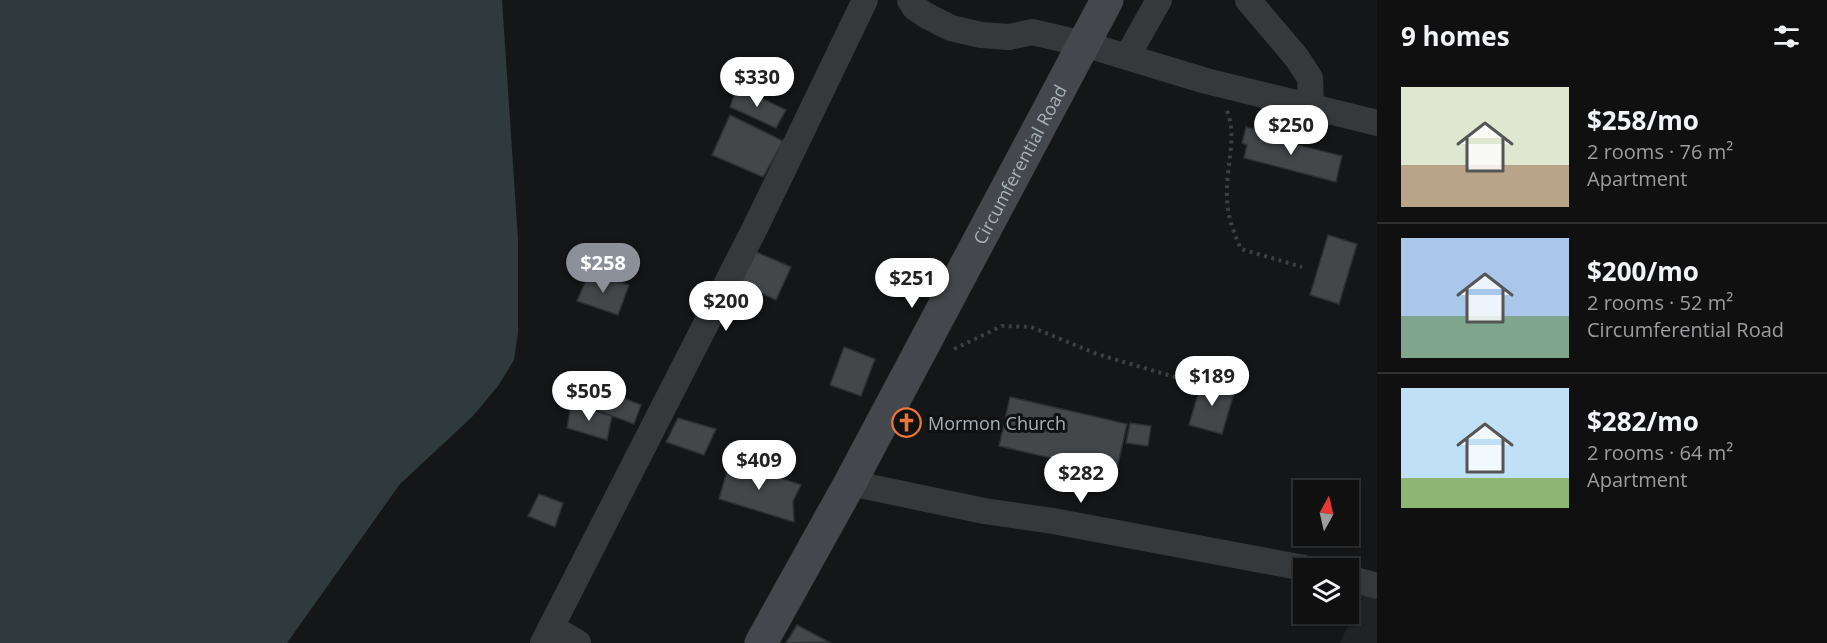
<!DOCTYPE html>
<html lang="en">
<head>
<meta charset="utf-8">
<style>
	body { margin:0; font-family:"Open Sans",sans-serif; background:#19191a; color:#f1f3f6; height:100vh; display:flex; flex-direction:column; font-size:22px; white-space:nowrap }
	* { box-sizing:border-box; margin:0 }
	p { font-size:20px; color:#9c9d9f }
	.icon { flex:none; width:33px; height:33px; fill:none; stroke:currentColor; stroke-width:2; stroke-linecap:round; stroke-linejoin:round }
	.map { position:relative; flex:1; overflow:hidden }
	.details { display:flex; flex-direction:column; background:#101011; width:450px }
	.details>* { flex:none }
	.needle { width:39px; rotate:8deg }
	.fabs { position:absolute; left:1293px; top:480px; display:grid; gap:12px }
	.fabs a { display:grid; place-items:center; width:66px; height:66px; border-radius:0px; background:#101011; box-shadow:0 2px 4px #0004,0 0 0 2px #303031; font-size:30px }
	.price { position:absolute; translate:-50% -51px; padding:0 14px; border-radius:21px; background:#fff; color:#222; font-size:20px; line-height:39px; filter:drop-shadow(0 2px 3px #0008) }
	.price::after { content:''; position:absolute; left:50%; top:36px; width:18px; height:14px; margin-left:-9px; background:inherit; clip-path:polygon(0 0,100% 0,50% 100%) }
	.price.current { background:#8c9099; color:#fff }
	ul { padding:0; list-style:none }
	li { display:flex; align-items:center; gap:18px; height:150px; padding:0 24px }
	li+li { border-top:2px solid #303031 }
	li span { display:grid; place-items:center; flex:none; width:168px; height:120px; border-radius:0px; color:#555 }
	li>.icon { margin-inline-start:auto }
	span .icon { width:72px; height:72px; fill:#fffc; stroke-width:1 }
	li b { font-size:26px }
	h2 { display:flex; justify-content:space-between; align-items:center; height:72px; padding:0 24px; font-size:26px }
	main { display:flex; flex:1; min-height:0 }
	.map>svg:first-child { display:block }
	.built { fill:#212224 }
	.water { fill:#2e3a3c }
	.building { fill:#44474a; stroke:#2f3033; stroke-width:1.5 }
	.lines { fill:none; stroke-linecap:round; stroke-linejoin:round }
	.path { stroke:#3c4043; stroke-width:4; stroke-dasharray:3 4.5; stroke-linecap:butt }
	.minor { stroke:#36393c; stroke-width:26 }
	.secondary { stroke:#44484c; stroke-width:33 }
	.labels { text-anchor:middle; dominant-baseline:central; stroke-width:6; stroke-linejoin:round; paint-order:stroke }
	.street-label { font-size:18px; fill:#a7b1b7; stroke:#101112 }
	.poi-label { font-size:18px; fill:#a7b1b7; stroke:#101112; text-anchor:start }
</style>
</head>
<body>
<main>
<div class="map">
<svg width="1377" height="643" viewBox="0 0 1377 643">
	<rect width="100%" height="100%" fill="#151617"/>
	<polygon class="built" points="1365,587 1377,591 1377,643 1340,643"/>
	<polygon class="water" points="0,0 502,0 518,239 518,333 514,360 498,386 472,417 400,484 287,643 0,643"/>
	<g class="building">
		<polygon points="737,86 786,110 776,128 730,107"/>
		<polygon points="730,115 783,141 763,177 712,155"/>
		<polygon points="1246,127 1260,131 1259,135 1342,156 1336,182 1244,158 1247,145 1242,143"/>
		<polygon points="1328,235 1357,244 1339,304 1310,295"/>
		<polygon points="754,251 791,267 776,300 740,283"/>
		<polygon points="589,273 629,285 618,315 577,301"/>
		<polygon points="844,347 875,359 861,396 830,385"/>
		<polygon points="1202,380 1235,390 1222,434 1189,425"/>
		<polygon points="608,392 641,405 634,424 599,411"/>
		<polygon points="1010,397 1127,424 1116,473 999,446"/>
		<polygon points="571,404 612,416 607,440 567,428"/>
		<polygon points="678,418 716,429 704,455 666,442"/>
		<polygon points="1130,423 1151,426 1148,446 1126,443"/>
		<polygon points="730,461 801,485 793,501 794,522 719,499"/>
		<polygon points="539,494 563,503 555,527 528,516"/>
		<polygon points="797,625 829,642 786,643"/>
	</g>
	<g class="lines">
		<g class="path">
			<path d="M1227 111C1237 135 1227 164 1227 190 1226 212 1232 229 1241 249L1302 267"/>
			<polyline points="954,349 1002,326 1031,327 1097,354 1185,380"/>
		</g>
		<g class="minor">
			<polyline points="910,0 915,8 927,16 951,28 981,35 1009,37 1032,32 1084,44 1206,81 1377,123"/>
			<polyline points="1248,0 1297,58 1310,78 1311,107"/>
			<polyline points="1127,57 1159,0"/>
			<polyline points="850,483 984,511 1053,521 1304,568"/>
			<polyline points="1348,578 1377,586"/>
			<polyline points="551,627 578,643"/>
			<polyline points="543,643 756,226 865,0"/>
		</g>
		<path class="secondary" id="s1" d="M761 643 850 483 1107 0"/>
	</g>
	<defs>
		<symbol id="church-ring" viewBox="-11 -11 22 22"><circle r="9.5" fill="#101112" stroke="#ec7738" stroke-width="1.5"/><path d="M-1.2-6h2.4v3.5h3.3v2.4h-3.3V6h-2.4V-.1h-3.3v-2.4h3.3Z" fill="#ec7738"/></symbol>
	</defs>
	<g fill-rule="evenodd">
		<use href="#church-ring" x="890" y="406" width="33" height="33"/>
	</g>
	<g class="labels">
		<g class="street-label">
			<text stroke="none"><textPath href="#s1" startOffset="544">Circumferential Road</textPath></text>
		</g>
		<g class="poi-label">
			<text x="928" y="423">Mormon Church</text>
		</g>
	</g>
</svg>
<div class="fabs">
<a><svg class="needle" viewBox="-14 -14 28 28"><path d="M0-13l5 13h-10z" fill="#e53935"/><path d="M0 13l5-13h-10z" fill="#9c9d9f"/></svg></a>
<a><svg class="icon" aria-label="layers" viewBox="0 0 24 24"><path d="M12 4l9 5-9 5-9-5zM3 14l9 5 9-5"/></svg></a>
</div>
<b class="price" style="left:757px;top:108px">$330</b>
<b class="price" style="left:1291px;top:156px">$250</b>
<b class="price current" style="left:603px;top:294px">$258</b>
<b class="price" style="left:912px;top:309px">$251</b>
<b class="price" style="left:726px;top:332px">$200</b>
<b class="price" style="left:1212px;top:407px">$189</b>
<b class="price" style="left:589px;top:422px">$505</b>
<b class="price" style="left:759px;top:491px">$409</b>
<b class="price" style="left:1081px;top:504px">$282</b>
</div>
<section class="details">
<h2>9 homes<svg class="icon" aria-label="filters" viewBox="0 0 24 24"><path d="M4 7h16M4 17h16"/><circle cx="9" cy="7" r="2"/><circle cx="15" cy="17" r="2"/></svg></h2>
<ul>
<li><span style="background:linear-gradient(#dfe7d0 65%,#b9a48a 0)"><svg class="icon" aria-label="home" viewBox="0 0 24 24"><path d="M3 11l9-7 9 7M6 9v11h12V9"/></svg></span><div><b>$258/mo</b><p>2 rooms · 76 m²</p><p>Apartment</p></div></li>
<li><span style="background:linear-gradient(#a9c7e8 65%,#7fa58c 0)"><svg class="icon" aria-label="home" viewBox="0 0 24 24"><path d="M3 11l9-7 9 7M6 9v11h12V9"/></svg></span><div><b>$200/mo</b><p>2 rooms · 52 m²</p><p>Circumferential Road</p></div></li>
<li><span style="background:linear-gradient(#bfe0f5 75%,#8fb573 0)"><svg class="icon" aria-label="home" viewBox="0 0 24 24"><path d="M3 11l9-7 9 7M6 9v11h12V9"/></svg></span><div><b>$282/mo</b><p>2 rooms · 64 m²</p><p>Apartment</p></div></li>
</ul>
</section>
</main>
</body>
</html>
